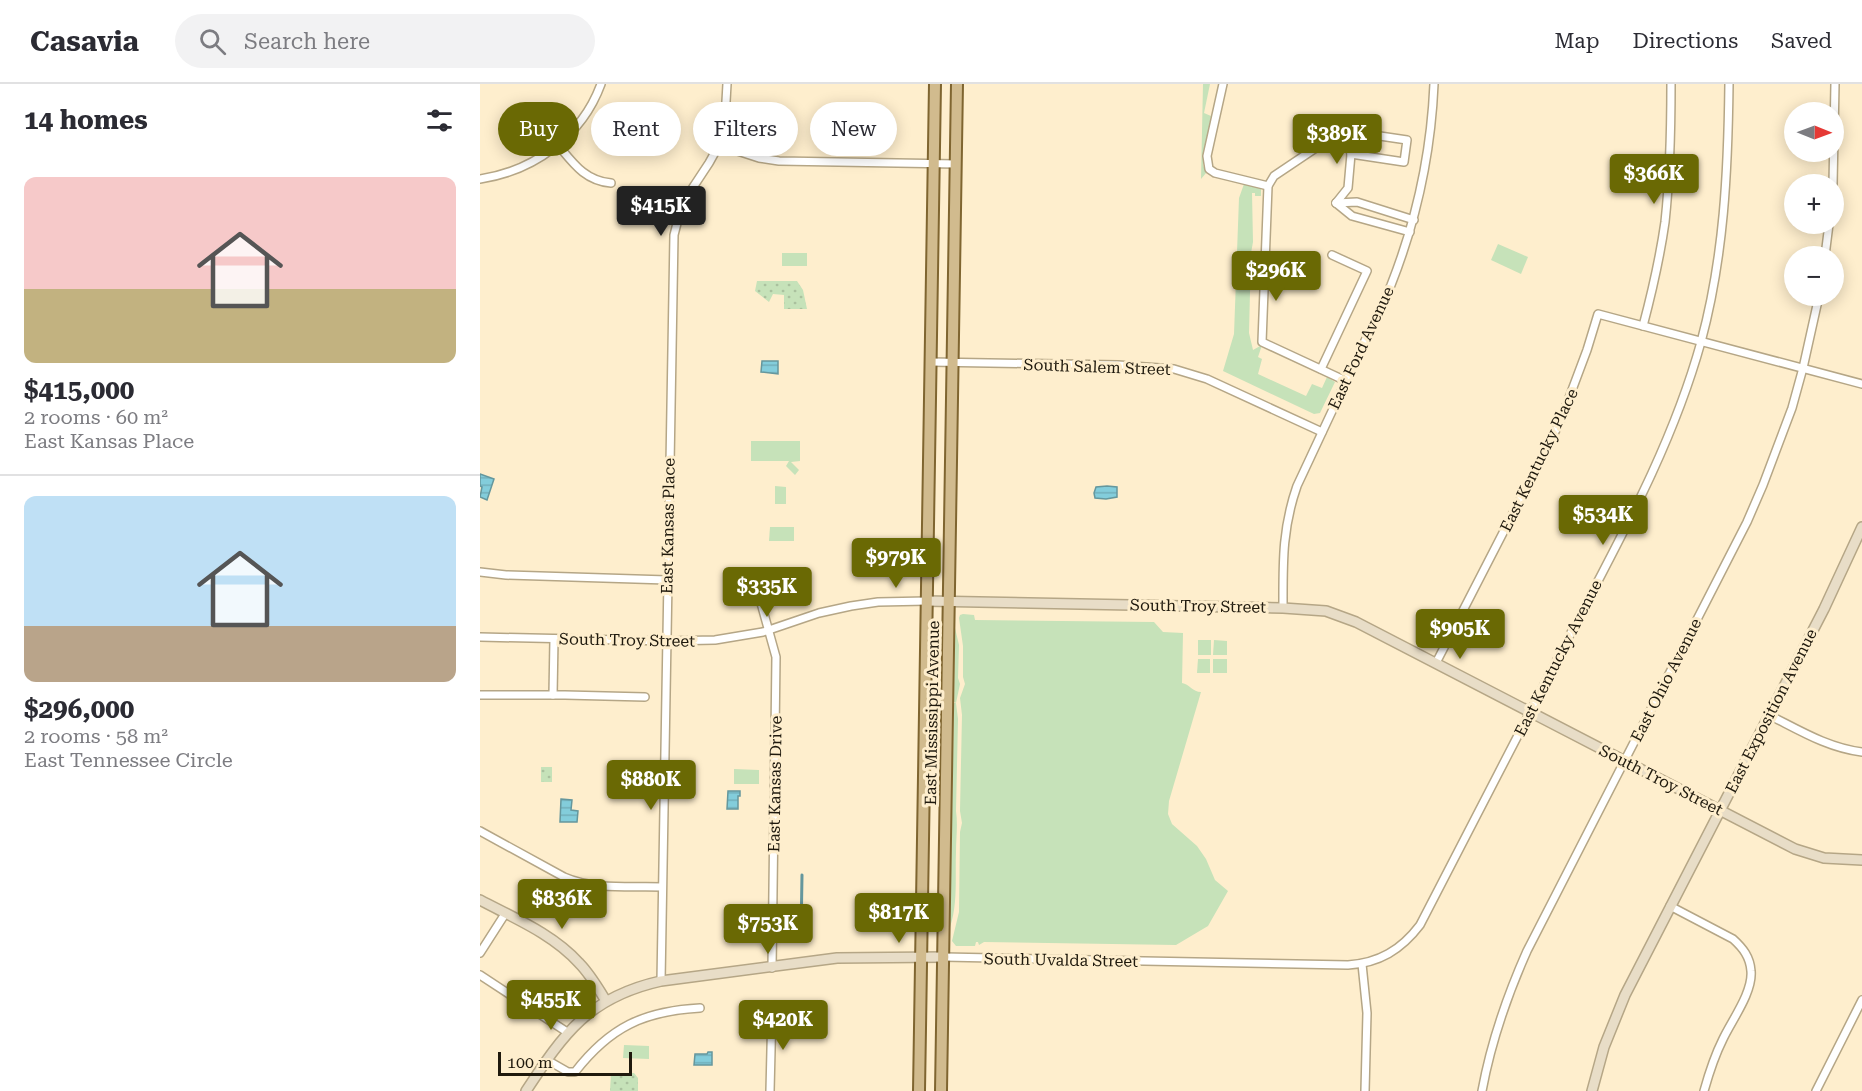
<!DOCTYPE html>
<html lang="en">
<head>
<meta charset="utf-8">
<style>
	body { margin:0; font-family:"Roboto Serif",serif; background:#f2f2f3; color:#2b2b33; height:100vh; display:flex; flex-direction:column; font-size:22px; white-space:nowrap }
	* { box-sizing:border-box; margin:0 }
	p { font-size:20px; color:#7c7c81 }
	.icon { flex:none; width:33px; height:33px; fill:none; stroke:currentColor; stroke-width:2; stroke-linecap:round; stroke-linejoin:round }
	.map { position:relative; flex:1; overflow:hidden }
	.panel { display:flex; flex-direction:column; background:#fff; width:480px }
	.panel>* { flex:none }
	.hud { position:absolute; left:18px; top:18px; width:570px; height:54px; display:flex; gap:12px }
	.needle { width:39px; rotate:91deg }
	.tools { position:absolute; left:1304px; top:18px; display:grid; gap:12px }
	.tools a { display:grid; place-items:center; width:60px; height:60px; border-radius:50%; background:#fff; box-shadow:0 3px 15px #0003; font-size:30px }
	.scale { position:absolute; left:18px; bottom:15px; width:134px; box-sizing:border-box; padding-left:6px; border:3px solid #1f190d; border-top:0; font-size:16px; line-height:21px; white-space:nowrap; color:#1f190d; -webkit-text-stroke:4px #feeecd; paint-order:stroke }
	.price { position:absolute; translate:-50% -51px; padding:0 14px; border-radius:6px; background:#6a6904; color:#fff; font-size:20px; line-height:39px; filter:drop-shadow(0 2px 3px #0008) }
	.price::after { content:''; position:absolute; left:50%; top:36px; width:18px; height:14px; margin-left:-9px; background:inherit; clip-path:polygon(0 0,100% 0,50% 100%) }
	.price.on { background:#222; color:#fff }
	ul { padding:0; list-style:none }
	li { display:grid; align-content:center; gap:12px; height:318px; padding:0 24px }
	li+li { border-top:2px solid #e1e1e2 }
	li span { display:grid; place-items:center; height:186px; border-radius:12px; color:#555 }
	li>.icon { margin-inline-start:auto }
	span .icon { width:108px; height:108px; fill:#fffc; stroke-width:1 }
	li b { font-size:26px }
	h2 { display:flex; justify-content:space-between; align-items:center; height:72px; padding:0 24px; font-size:26px }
	.chip { padding:0 21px; border-radius:27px; background:#fff; box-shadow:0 3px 15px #0003; font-size:21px; line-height:54px }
	.chip.on { background:#6a6904; color:#fff }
	header { display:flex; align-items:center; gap:36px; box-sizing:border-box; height:84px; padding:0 30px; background:#fff; border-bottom:2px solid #e1e1e2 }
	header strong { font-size:28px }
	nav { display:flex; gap:33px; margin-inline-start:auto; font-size:21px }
	.search { width:420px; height:54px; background:#f2f2f3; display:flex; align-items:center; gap:15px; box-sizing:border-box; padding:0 21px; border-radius:33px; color:#7c7c81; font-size:22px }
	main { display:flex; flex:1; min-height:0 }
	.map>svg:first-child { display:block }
	.grass { fill:#c6e2b9 }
	.park { fill:url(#park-dots) }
	.water { fill:url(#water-rules); stroke:#65979d; stroke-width:1.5 }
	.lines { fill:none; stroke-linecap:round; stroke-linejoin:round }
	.stream { stroke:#65979d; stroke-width:3 }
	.street-casing { stroke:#b5a686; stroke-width:10 }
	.secondary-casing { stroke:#b5a686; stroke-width:12 }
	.primary-casing { stroke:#7f6530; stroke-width:14 }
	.street { stroke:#fff; stroke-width:7 }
	.secondary { stroke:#e8ddc7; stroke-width:9 }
	.primary { stroke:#d1bb8e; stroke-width:10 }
	.labels { text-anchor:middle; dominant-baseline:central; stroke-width:6; stroke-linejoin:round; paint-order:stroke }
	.street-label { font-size:16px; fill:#1f190d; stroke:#feeecd }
</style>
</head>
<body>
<header>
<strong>Casavia</strong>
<div class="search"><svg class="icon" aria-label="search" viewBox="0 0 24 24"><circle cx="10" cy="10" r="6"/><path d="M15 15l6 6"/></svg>Search here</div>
<nav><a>Map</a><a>Directions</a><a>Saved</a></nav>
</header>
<main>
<section class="panel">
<h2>14 homes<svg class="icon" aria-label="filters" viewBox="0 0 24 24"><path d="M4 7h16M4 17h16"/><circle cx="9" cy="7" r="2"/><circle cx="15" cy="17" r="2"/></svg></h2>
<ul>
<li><span style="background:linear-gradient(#f6c9c9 60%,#c2b280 0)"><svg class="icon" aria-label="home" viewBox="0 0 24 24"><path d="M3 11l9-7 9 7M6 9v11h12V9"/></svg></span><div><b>$415,000</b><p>2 rooms · 60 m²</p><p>East Kansas Place</p></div></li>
<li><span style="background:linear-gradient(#bfe0f5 70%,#b9a48a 0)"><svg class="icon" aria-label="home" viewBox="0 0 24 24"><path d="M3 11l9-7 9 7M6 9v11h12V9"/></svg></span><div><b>$296,000</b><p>2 rooms · 58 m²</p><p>East Tennessee Circle</p></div></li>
</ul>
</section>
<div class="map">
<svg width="1382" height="1007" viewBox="0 0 1382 1007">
	<defs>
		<pattern id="park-dots" width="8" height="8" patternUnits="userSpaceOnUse" patternTransform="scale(1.5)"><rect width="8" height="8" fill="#c6e2b9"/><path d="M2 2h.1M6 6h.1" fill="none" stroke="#aac19e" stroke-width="1.8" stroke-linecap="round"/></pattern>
		<pattern id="water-rules" width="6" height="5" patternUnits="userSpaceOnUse" patternTransform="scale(1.5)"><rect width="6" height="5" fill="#83cddb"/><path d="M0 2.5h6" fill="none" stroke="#71afbb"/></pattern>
	</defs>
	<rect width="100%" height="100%" fill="#feeecd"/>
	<g class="grass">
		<polygon points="723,0 730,0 724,29 731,32 723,75 723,81 726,89 721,95"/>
		<polygon points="764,100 777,100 781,102 781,112 775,112 775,109 772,109 773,158 771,169 769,249 773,266 782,261 778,273 782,275 778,290 826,312 832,300 842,304 847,293 855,298 840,329 834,330 743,287 754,250 759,114"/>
		<polygon points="1018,160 1048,173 1041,190 1011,176"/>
		<rect x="302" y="169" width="25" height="13"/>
		<polygon points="271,357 320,357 320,377 311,378 319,386 315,391 306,382 309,377 271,377"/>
		<polygon points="295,402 306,403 306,420 295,420"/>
		<polygon points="290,443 314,443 314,457 289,457"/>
		<path d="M483 530 494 531 495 536 674 538 683 548 703 549 702 599C709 600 713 608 721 608L689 717 688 730 692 740 717 762 726 775 735 796 748 807 728 842 696 861 504 858 499 861 498 858H496L495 862H476L472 857 479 828 480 748 482 739 480 727 482 631 480 614 485 600 483 593V562L479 534 480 531Z"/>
		<path d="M475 544 479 561 478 594 480 600 476 619 478 635 476 727C478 741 476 754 476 768 475 793 478 819 470 843L474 619 476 618H474Z"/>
		<rect x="718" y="556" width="13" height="15"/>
		<polygon points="734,556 747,557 747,571 733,571"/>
		<polygon points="718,575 730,575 730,589 717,589"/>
		<rect x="733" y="575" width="14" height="14"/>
		<polygon points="254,685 279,686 279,700 254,700"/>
		<polygon points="144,961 169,962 169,975 143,974"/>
	</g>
	<g class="park">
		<polygon points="277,197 317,197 323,206 327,225 304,225 304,211 293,210 289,218 275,207"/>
		<rect x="61" y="683" width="11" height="15"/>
		<polygon points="131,989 154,989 158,994 158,1007 130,1007"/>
	</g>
	<g class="water">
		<polygon points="282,277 298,277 298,290 281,288"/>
		<polygon points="0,390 14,395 7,416 0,413 2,403 0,402"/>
		<polygon points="627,402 637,403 637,413 626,415 615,414 614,409 616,403"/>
		<polygon points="248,707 260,707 260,712 258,712 258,725 247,725"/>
		<polygon points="81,715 92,716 91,726 98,727 97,738 80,738"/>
		<polygon points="228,968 232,968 232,981 214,981 215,970 227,970"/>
	</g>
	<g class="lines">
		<polyline class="stream" points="321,853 322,791"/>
		<defs>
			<g id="street">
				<polyline points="743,0 727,72 729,85 735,89 788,102"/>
				<path d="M78 61C93 79 105 97 131 99"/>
				<polyline points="239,61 279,74 299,77 476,80"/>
				<path d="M0 95C54 87 102 52 121 0"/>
				<polyline points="1353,100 1355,0"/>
				<polyline points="856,119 872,132 930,148"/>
				<polyline points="856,119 877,118 934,136"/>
				<polyline points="856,119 868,104 871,70 866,47"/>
				<polyline points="1345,172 1349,140"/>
				<path d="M1163 242C1172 208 1180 173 1185 138 1190 92 1191 46 1191 0"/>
				<polyline points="451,278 638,281 694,285 727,295 842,348"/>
				<polyline points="841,285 887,187 852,171"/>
				<polyline points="866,297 782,258 788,102 794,92 861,47 866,47 927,56 924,78 871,70"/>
				<polyline points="0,488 26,491 187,496"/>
				<polyline points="281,519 296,573 292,884"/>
				<path d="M803 524C803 479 802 445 817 402L911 201C937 135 951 70 954 0"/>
				<polyline points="0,553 186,557 235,556 283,548 339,529 371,522 398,518 447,517"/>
				<polyline points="956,579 1080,338 1107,266 1118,230 1382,300"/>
				<polyline points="0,611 85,611 165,613"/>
				<polyline points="73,611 74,555"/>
				<path d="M1289 631C1319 646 1348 664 1382 668"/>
				<path d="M0 747 84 793C114 806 150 802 182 803"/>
				<path d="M1190 822 1253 855C1263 864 1270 873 1271 887 1273 908 1252 936 1243 955 1235 971 1229 989 1224 1007"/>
				<polyline points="0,869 25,830"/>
				<path d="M464 873 868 881C899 879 921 866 940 841 992 741 1043 641 1095 541 1143 449 1193 359 1221 258 1244 173 1248 87 1249 0"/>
				<polyline points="882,880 887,929 885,1007"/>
				<polyline points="0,891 87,948"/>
				<polyline points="181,897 194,151 202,120 229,79 239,61 245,35 247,0"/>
				<path d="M67 976 88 988H95C130 943 164 927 220 924"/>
				<polyline points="290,1007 292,925"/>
				<path d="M1002 1007C1011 958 1027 912 1047 867L1267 438 1283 401 1312 324 1323 284 1339 212"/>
				<polyline points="1336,1007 1382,916"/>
			</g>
			<g id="secondary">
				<polyline points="447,517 803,524 846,527 876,538 1315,765 1344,774 1382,776"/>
				<path d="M0 816C34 834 73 850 99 879 110 890 118 904 126 917"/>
				<path d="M46 1007C84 949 109 913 181 897L357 874 464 873"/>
				<polyline points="1112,1007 1124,963 1145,911 1344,525 1382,443"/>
			</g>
			<g id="primary">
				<polyline points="439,1007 455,0"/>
				<polyline points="461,1007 477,0"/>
			</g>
		</defs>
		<use href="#street" class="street-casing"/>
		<use href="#secondary" class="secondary-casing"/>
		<use href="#primary" class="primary-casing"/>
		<use href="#street" class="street"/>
		<use href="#secondary" class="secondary"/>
		<use href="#primary" class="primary"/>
	</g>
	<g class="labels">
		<g class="street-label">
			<text transform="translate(881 264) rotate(-65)">East Ford Avenue</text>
			<text transform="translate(617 283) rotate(2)">South Salem Street</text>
			<text transform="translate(1059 376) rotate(-64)">East Kentucky Place</text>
			<text transform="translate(188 442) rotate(-89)">East Kansas Place</text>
			<text transform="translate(718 522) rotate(1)">South Troy Street</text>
			<text transform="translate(147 556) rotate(1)">South Troy Street</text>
			<text transform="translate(1078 574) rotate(-63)">East Kentucky Avenue</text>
			<text transform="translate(1186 596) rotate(-63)">East Ohio Avenue</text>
			<text transform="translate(1291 627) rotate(-63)">East Exposition Avenue</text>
			<text transform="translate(452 629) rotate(-89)">East Mississippi Avenue</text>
			<text transform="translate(1181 696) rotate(27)">South Troy Street</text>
			<text transform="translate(295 700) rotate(-89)">East Kansas Drive</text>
			<text transform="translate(581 876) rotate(1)">South Uvalda Street</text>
		</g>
	</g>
</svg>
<div class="tools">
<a><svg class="needle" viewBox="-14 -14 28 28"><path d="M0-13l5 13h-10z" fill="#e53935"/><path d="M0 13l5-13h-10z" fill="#7c7c81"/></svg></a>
<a>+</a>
<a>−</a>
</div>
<div class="scale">100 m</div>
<b class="price" style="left:857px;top:81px">$389K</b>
<b class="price" style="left:1174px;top:121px">$366K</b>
<b class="price on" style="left:181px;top:153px">$415K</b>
<b class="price" style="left:796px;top:218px">$296K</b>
<b class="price" style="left:1123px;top:462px">$534K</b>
<b class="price" style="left:416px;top:505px">$979K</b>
<b class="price" style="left:287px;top:534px">$335K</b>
<b class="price" style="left:980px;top:576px">$905K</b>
<b class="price" style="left:171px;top:727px">$880K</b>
<b class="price" style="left:82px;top:846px">$836K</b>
<b class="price" style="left:419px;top:860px">$817K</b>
<b class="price" style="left:288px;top:871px">$753K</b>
<b class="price" style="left:71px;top:947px">$455K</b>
<b class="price" style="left:303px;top:967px">$420K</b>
<div class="hud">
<a class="chip on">Buy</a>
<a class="chip">Rent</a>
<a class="chip">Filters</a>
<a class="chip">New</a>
</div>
</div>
</main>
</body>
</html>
